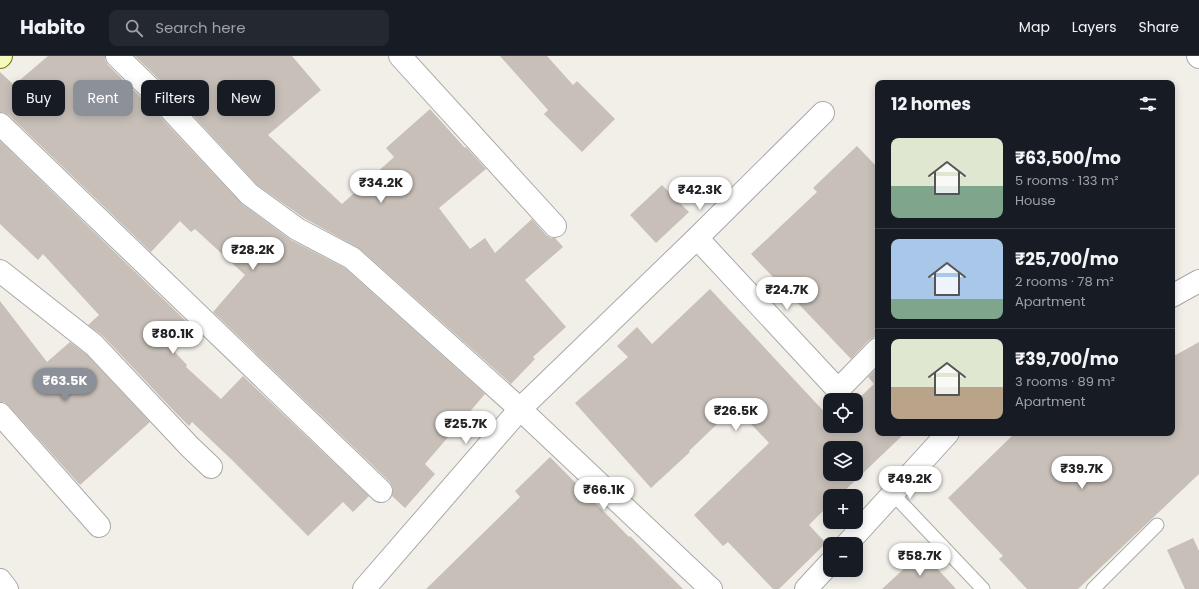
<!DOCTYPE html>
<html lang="en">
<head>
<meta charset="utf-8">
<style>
	body { margin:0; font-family:Poppins,sans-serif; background:#242831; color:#f1f3f6; height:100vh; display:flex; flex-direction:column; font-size:15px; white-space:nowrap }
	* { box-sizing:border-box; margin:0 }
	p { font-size:13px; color:#9ea1a6 }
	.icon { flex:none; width:22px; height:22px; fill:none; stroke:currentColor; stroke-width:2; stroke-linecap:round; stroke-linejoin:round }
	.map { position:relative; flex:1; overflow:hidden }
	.sheet { position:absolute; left:875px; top:24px; width:300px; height:356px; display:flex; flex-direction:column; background:#171b24; border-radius:8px; box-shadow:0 2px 10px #0003 }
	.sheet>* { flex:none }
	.hud { position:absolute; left:12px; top:24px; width:380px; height:36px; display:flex; gap:8px }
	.buttons { position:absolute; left:823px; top:337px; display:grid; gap:8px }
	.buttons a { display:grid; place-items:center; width:40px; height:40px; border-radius:8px; background:#171b24; box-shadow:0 2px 10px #0003; font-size:20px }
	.price { position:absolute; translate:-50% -34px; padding:0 9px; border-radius:14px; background:#fff; color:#222; font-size:13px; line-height:26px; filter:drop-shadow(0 1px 2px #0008) }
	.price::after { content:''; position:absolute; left:50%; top:24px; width:12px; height:9px; margin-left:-6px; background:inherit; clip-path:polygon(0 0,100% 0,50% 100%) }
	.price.selected { background:#8c9099; color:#fff }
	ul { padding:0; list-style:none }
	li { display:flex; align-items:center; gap:12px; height:100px; padding:0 16px }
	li+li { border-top:1px solid #363941 }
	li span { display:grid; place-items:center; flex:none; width:112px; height:80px; border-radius:8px; color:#555 }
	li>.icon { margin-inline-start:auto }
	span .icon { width:48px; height:48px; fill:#fffc; stroke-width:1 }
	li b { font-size:17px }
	h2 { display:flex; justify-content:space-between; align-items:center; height:48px; padding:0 16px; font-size:17px }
	.tag { padding:0 14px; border-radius:8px; background:#171b24; box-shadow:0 2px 10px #0003; font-size:14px; line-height:36px }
	.tag.selected { background:#8c9099; color:#fff }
	header { display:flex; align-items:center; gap:24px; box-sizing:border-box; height:56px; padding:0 20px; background:#171b24; border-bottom:1px solid #363941 }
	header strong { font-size:19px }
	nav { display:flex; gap:22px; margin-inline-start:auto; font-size:14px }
	.search { width:280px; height:36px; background:#242831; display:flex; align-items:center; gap:10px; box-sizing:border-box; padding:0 14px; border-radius:8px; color:#9ea1a6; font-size:15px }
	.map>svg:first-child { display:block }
	.building { fill:#c7bfb8; fill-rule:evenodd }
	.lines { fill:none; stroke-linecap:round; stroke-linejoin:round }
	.lane-casing { stroke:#a9a9a9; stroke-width:15 }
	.street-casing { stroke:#a9a9a9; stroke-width:24 }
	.secondary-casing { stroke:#707d05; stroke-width:24 }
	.lane { stroke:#fff; stroke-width:13 }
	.street { stroke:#fff; stroke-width:22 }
	.secondary { stroke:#f7fabf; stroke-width:22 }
</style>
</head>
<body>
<header>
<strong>Habito</strong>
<div class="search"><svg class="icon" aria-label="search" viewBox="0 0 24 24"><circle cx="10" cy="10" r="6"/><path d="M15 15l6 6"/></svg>Search here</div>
<nav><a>Map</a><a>Layers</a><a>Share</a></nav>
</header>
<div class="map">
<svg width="1199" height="533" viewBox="0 0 1199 533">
	<rect width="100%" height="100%" fill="#f2efe9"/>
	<g class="building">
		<polygon points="48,0 105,0 105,4 108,9 148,48 242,148 291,184 345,212 485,338 425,408 435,418 405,452 392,440 393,432 390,426 213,256 245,219 195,173 191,176 180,165 151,196 9,59 3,56 0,56 0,16 14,29"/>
		<polygon points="135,0 292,0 321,34 268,79 342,148 394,101 386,92 430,53 465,92 466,91 486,113 439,152 470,193 485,182 495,197 532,163 546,179 551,182 555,182 563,191 525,224 566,271 533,301 535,303 511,328 360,193 304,162 257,129 166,30"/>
		<polygon points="500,0 547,0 573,29 577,25 615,63 582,96 544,58 548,54"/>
		<polygon points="0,85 191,270 170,291 187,309 186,311 221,343 243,320 369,440 353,456 343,446 308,480 232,404 192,366 189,370 175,356 103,280 88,269 99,259 43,198 38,204 0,168"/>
		<polygon points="857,90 878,112 878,281 874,281 869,284 851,303 751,198 817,136 813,132"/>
		<polygon points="662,129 689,156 656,187 630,159"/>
		<path d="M710 233 830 362V370H856V345L874 328 868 321 878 311V377H905L839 440H830V448L809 469 826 487 779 533H773L728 486 723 490 694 459 769 387 735 351 689 395 690 396 651 432 575 347 628 301 617 290 637 271 652 288ZM830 392H856V418H830Z"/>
		<polygon points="0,245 47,306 70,286 86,298 150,366 80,429 9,350 4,346 0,346"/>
		<polygon points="1199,286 1199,418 1078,533 1027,533 999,503 1003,500 948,442 1015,377 1172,377 1172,301"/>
		<polygon points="550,401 629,481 630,480 683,533 426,533 520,441 515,435"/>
		<polygon points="1193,482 1199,495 1199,533 1185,533 1167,494"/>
		<polygon points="922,496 956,533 882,533"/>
	</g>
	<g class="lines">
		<defs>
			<g id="lane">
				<polyline points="893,438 983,533"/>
				<polyline points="1093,533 1157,469"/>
			</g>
			<g id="street">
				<polyline points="117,0 157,39 249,138 297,173 352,202 520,353 711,533"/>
				<polyline points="400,0 555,170"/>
				<polyline points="1198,0 1199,1"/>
				<polyline points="0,68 381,435"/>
				<polyline points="697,182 838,334 878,293"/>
				<polyline points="0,215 94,289 190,391 211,411"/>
				<polyline points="1172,240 1199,225"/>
				<polyline points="0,358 99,470"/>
				<polyline points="847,488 948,377"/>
				<polyline points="0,524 7,533"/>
				<polyline points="364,533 520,353 697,182 823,57"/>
				<polyline points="806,533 830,507"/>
			</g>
			<polyline id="secondary" points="0,1 1,0"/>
		</defs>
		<use href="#lane" class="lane-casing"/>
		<use href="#street" class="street-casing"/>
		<use href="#secondary" class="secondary-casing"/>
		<use href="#lane" class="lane"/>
		<use href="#street" class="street"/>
		<use href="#secondary" class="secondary"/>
	</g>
</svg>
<div class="buttons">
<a><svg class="icon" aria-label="locate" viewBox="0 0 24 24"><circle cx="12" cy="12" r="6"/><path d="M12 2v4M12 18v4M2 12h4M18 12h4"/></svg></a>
<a><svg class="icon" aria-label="layers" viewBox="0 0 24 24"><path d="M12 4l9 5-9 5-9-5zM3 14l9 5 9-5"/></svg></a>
<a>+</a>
<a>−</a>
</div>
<b class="price" style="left:381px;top:148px">₹34.2K</b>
<b class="price" style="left:700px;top:155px">₹42.3K</b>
<b class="price" style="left:253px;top:215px">₹28.2K</b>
<b class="price" style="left:787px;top:255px">₹24.7K</b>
<b class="price" style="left:173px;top:299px">₹80.1K</b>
<b class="price selected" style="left:65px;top:346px">₹63.5K</b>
<b class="price" style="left:736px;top:376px">₹26.5K</b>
<b class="price" style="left:466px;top:389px">₹25.7K</b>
<b class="price" style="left:1082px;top:434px">₹39.7K</b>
<b class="price" style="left:910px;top:444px">₹49.2K</b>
<b class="price" style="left:604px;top:455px">₹66.1K</b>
<b class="price" style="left:920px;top:521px">₹58.7K</b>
<div class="hud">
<a class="tag">Buy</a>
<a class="tag selected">Rent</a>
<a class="tag">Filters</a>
<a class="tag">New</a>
</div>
<section class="sheet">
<h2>12 homes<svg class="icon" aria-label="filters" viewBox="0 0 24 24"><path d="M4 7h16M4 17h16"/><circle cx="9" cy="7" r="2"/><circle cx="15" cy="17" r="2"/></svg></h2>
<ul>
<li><span style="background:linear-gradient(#dfe7d0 60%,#7fa58c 0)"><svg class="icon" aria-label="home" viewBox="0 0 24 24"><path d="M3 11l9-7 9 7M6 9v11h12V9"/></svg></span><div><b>₹63,500/mo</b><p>5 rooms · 133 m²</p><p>House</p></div></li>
<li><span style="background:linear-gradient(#a9c7e8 75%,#7fa58c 0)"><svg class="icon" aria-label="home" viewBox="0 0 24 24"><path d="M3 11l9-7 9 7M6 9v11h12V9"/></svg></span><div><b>₹25,700/mo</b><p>2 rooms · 78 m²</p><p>Apartment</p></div></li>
<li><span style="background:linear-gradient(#dfe7d0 60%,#b9a48a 0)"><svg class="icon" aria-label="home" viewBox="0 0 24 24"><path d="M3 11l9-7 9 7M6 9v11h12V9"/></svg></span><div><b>₹39,700/mo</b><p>3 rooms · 89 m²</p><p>Apartment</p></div></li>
</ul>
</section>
</div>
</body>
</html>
